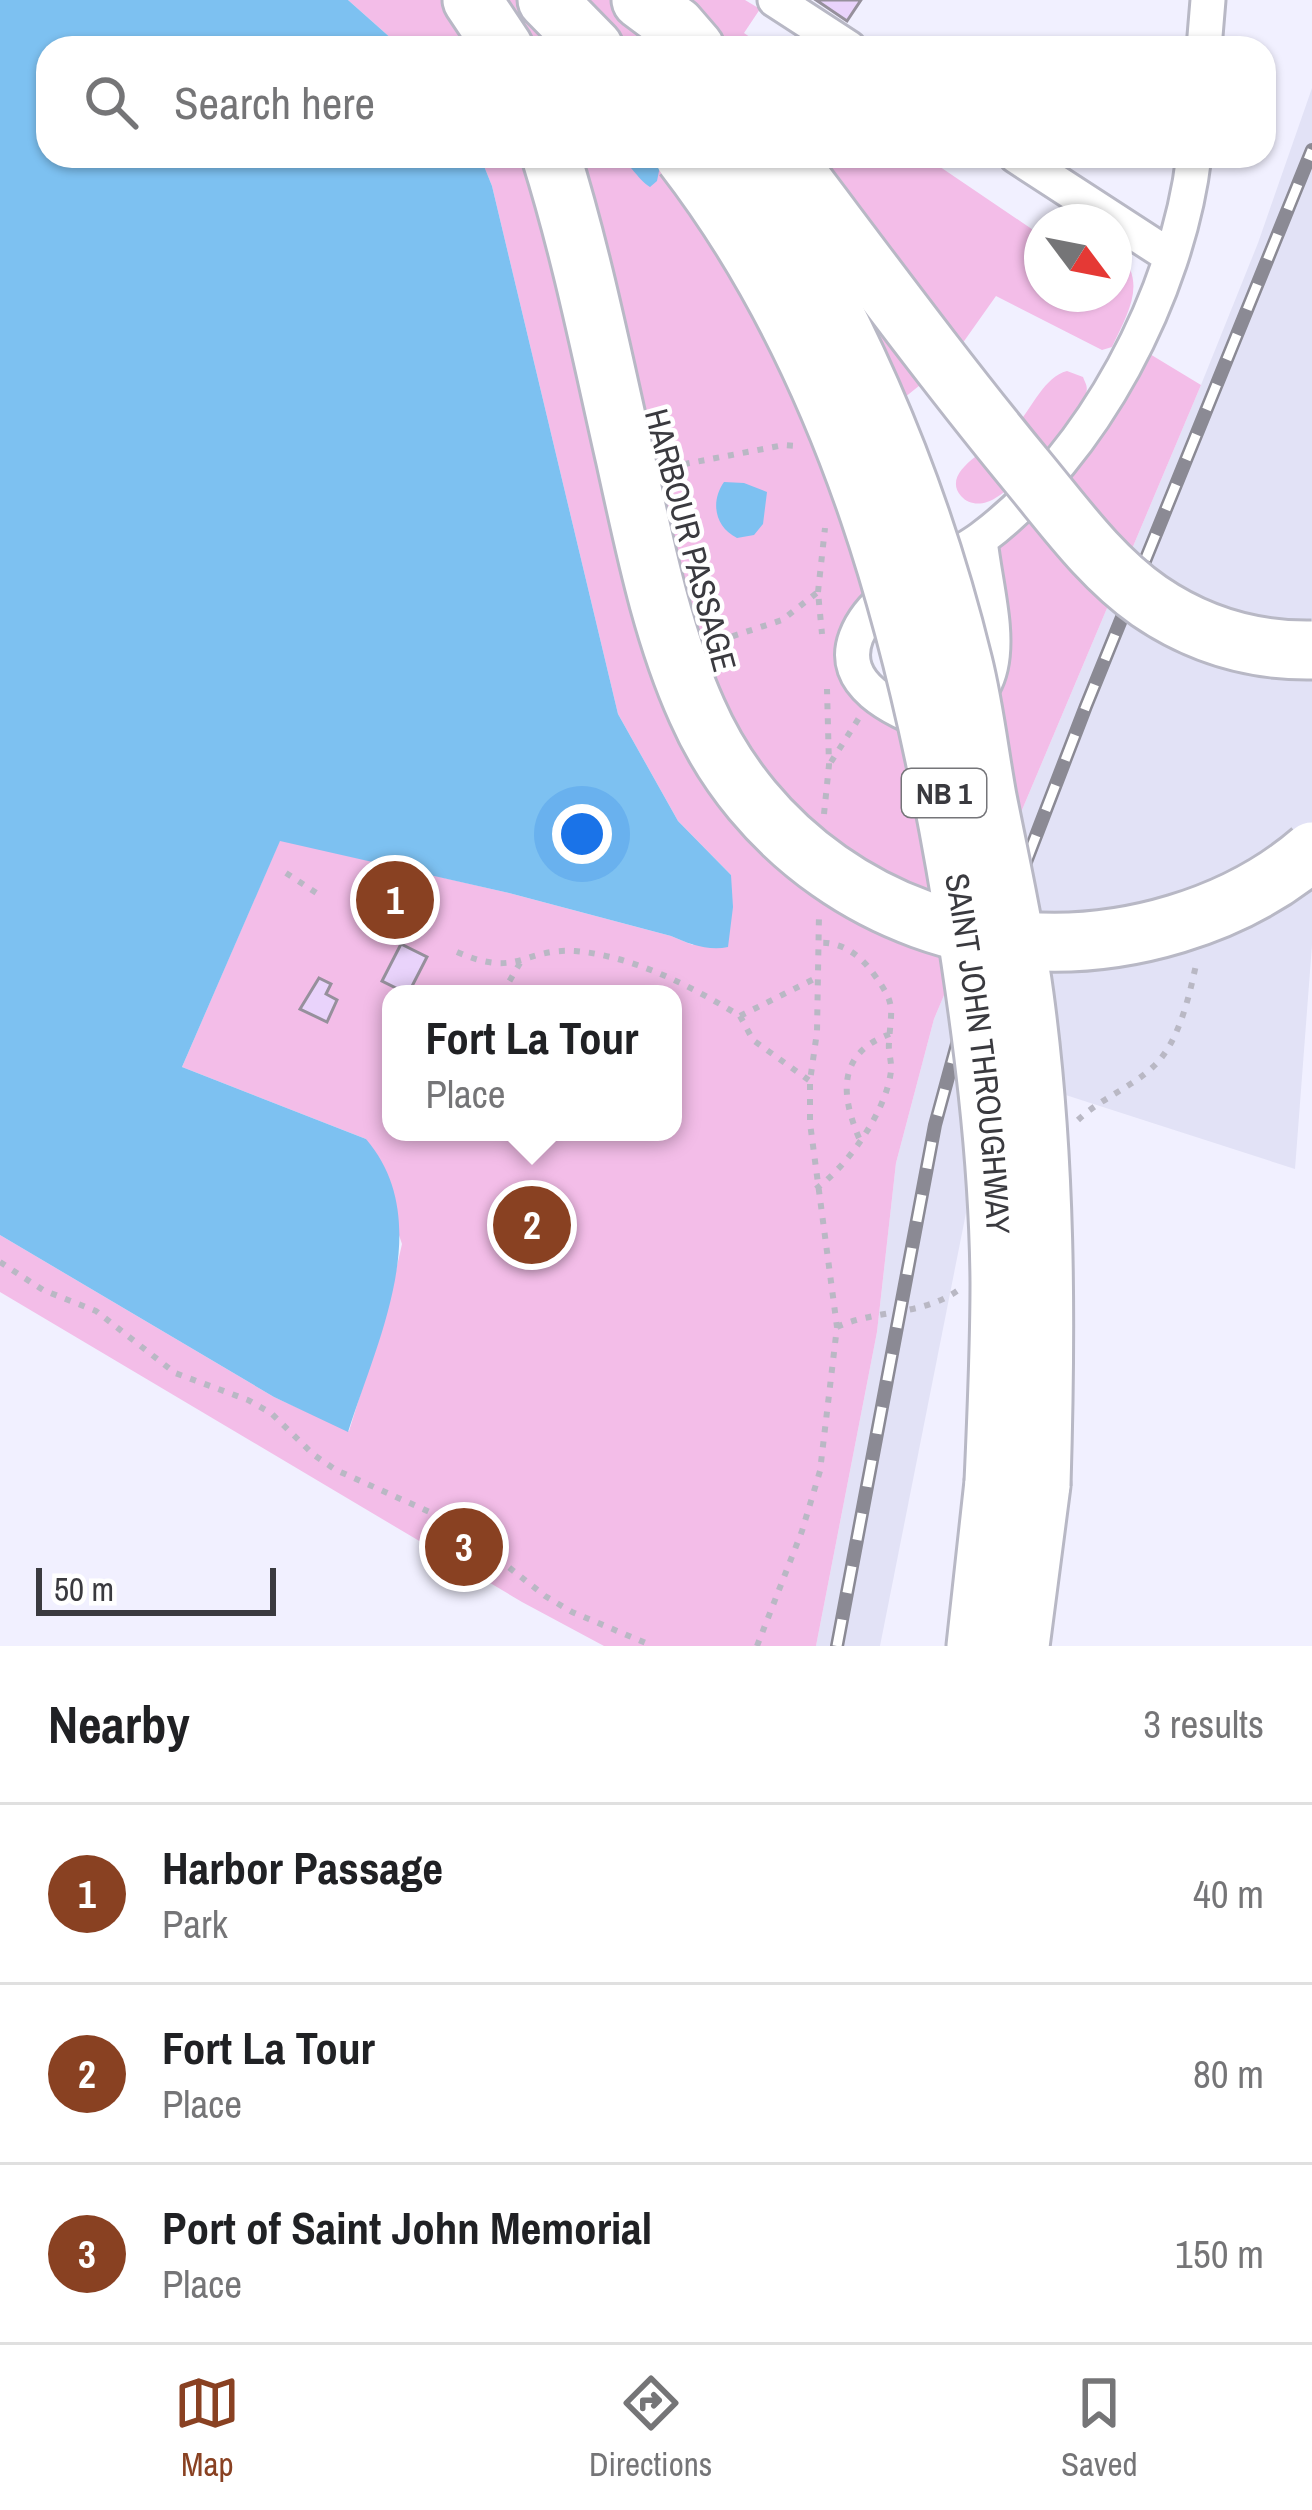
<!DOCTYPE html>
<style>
:root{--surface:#fff;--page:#f2f2f2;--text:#202124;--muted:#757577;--line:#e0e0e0;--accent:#894122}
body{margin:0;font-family:"Archivo Narrow",sans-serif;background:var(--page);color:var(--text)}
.compass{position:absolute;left:1024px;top:204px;width:108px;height:108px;border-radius:50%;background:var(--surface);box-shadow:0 3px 9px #0004;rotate:122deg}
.scale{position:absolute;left:36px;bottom:30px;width:240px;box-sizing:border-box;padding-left:12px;border:6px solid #3a3a3f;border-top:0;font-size:33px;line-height:42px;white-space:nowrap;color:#3a3a3f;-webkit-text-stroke:9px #fff;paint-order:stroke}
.you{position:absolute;left:582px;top:834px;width:42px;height:42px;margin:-30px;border:9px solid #fff;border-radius:50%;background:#1a73e8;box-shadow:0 0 0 18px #1a73e833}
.badge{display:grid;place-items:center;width:78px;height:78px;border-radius:50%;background:var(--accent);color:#fff;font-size:39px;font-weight:700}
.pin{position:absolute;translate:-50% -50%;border:6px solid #fff;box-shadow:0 3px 12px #0006}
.popup{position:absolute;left:382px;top:985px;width:300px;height:156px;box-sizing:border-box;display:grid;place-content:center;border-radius:24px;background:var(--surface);filter:drop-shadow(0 3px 9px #0005);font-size:39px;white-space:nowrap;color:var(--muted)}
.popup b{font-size:45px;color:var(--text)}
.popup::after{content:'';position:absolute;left:50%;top:100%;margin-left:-24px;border:24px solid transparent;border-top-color:var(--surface)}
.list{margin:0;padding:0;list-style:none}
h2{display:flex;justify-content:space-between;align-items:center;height:156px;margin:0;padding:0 48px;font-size:51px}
h2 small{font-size:39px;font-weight:400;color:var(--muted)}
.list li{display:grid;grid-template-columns:78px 1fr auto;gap:36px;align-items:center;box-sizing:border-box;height:180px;padding:0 48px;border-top:3px solid var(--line)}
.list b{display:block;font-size:45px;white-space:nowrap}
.list p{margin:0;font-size:39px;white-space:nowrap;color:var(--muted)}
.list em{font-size:39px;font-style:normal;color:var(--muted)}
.icon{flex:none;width:66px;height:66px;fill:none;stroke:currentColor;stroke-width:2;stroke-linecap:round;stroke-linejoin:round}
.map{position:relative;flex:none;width:1312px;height:1646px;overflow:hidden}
.search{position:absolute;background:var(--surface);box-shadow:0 3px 9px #0004;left:36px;right:36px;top:36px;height:132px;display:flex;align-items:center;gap:30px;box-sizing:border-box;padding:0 42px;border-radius:36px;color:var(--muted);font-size:45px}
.sheet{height:696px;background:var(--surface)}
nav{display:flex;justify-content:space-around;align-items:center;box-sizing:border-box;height:168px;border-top:3px solid var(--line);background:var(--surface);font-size:33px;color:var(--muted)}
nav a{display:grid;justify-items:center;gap:6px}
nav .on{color:var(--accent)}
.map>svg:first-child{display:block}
.built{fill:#e2e2f6}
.green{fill:#f3bde8;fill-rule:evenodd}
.water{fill:#7dc1f1}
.building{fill:#e9d3fb;stroke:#96909c;stroke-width:3}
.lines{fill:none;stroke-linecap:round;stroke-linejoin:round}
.street-casing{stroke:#b8b8c5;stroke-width:39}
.highway-casing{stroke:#b8b8c5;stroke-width:63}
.path{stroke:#b9b8c4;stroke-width:6;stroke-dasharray:6 9;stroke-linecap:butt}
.street{stroke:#fff;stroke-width:33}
.highway{stroke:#fff;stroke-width:57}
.rail-casing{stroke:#8b8a94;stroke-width:14}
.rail{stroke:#fff;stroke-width:9;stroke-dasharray:27;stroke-linecap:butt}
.highway-bridge-casing{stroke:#b8b8c5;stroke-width:63;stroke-linecap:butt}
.highway-bridge{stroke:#fff;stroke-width:57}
.labels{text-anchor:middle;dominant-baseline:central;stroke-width:9;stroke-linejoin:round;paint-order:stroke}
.shield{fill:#fff;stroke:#757579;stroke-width:3}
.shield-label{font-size:30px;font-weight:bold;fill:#3a3a3f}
.street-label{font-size:33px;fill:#3a3a3f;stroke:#fff}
</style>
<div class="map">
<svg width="1312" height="1646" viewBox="0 0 1312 1646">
<rect width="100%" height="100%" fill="#f1f0ff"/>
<!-- built -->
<path class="built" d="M1312,88V945L1295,1169L994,1072L880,1646H816L877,1332L896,1163L934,1019L1201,385L1258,243Z"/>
<!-- green -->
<path class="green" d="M348,0H745L760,9L744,33L766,48H402Z
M480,156H924L1042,236V294H1114V249C1150,279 1128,312 1112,347L1102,350L996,296L950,361L889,410L907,507L852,657L929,724L980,540L1135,345L1201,385L934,1019L896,1163L877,1332L816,1646H604L522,1602L0,1292V1235L274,1397L349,1431L388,1305L402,1244L366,1139L182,1067L280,840L509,893L671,936L693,945L731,875L678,821L618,714L492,186ZM391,994H673V1132H391Z
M1067,371L1083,377C1086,385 1088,386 1086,394C1082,420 1011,495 987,502C978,505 968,504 961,496C940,472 990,448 1005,437C1028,420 1040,378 1067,371Z"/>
<!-- water -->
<path class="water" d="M0,0H348L402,48H48V156H480L492,186L618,714L678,821L731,875L733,907L728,947C708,951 689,944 671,936L509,893L280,841L182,1067L366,1139C437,1222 377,1341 348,1432L274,1397L0,1235Z
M616,156H662L657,181L650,187C636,178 632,164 616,156Z
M724,482L744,483L767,492L763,524L754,535L737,538C715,527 710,502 724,482Z"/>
<!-- building -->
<path class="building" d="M816,0H861L847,21Z
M401,944L427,957L408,994L382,981Z
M319,978L331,984L326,994L337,1000L327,1022L300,1009Z"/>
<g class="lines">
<defs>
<path id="street" d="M775,0L849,48
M1204,48L1208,0
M1016,156L1170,256
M980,540C988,614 1023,698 929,724C894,709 838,685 856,637C875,586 942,568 982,538C1093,455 1178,293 1194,156"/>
<path id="highway" d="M472,0L504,48
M547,0L594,48
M641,0L676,26L695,48
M976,1646L994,1482
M1020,1646L1041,1485"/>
</defs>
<!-- street casing -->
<use href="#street" class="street-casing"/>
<!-- highway casing -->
<use href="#highway" class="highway-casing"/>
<!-- path -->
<path class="path" d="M669,467L784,445L797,446
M818,592L825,528
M718,641L782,620L818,592L822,634
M831,762L859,718
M824,814L829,765L827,689
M286,873L321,896
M457,952C519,979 522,948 575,951C633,956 691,986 740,1016L818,977
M502,994L520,963
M740,1016L753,1040L810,1081
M1078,1120C1101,1098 1133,1087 1155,1065C1180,1040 1190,993 1197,960
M859,1138C840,1093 838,1053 890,1034
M816,1189C848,1165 886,1112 891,1071C892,1062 888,1052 889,1043C891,1006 897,1006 873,973C860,955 841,941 818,943
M0,1262L43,1290L96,1311L175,1373L248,1400L271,1413L314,1455L336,1470L452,1522L545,1596L572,1612L653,1646
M837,1327C877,1309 921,1316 957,1291
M757,1646L802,1531L820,1471L837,1327L810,1123V1081L817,1032L819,914"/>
<!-- street -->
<use href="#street" class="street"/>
<!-- highway -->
<use href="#highway" class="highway"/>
<defs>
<path id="rail" d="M837,1646L935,1125L960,1033L1086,706L1312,150"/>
</defs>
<!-- rail casing -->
<use href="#rail" class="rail-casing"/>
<!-- rail -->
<use href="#rail" class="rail"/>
<defs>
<g id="highway-bridge">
<path d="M551,156C582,255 602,356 625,457C644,542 661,631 697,711C754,841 883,931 1023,941C1123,949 1236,917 1312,851"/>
<path id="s1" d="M684,156C849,370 919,642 962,904C982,1029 999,1157 1000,1283C1000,1349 997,1416 994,1482"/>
<path d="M743,156C845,311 919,483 963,663C974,707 979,753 987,797C1000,863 1015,928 1024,995C1046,1157 1046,1322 1041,1485"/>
<path d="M784,156C865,263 944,371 1030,475C1067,520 1101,567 1149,601C1197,634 1253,651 1312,650"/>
</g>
</defs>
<!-- highway-bridge casing -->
<use href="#highway-bridge" class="highway-bridge-casing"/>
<!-- highway-bridge -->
<use href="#highway-bridge" class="highway-bridge"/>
</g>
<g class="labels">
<!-- shield labels -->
<rect class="shield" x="902" y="769" width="84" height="48" rx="9"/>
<g class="shield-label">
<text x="944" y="793">NB 1</text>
</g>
<!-- street labels -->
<g class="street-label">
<text transform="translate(691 540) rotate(75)">HARBOUR PASSAGE</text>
<text stroke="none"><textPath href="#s1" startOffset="957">SAINT JOHN THROUGHWAY</textPath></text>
</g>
</g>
</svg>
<svg class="compass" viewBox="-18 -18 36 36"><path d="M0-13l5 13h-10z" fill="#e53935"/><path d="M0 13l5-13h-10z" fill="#757577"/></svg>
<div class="scale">50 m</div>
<div class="you"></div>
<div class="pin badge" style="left:395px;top:900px">1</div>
<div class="pin badge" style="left:532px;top:1225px">2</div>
<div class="popup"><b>Fort La Tour</b>Place</div>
<div class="pin badge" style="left:464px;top:1547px">3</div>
<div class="search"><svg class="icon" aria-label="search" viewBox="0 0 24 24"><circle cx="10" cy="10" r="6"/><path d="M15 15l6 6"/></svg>Search here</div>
</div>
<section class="sheet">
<h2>Nearby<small>3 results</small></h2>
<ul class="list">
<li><span class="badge">1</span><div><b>Harbor Passage</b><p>Park</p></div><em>40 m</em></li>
<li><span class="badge">2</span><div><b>Fort La Tour</b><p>Place</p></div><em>80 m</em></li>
<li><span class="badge">3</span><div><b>Port of Saint John Memorial</b><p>Place</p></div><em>150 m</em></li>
</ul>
</section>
<nav>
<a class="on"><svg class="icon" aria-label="map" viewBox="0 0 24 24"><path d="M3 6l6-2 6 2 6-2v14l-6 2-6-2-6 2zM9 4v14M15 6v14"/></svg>Map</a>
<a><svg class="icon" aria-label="directions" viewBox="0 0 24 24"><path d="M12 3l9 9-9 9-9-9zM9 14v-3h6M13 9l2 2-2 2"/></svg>Directions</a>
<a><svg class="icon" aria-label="saved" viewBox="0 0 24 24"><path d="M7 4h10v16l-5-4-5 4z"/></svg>Saved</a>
</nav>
